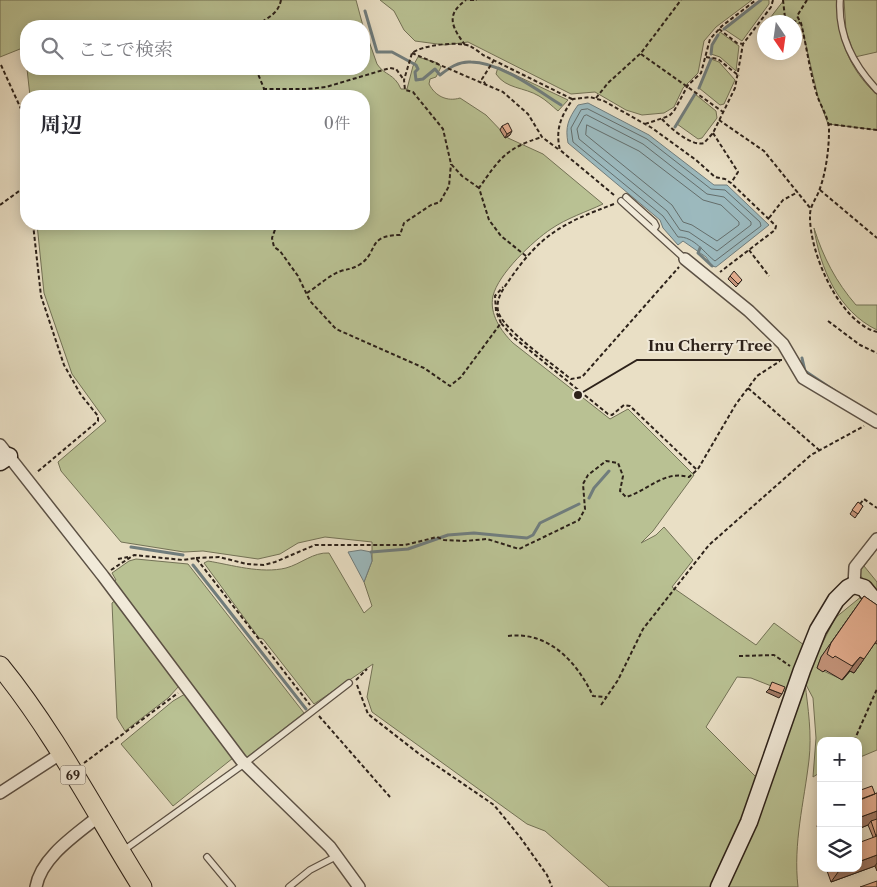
<!DOCTYPE html>
<html lang="ja">
<meta charset="utf-8">
<style>
:root{--surface:#fff;--page:#f7f7f7;--text:#2b2b33;--muted:#7c7c81;--line:#e1e1e2}
body{margin:0;font-family:"Libre Caslon Text","Noto Serif JP",serif;background:var(--page);color:var(--text)}
.controls{position:absolute;right:15px;bottom:15px;display:grid;overflow:hidden;border-radius:10px;box-shadow:0 2px 12px #0003}
.controls button{width:45px;height:45px;display:grid;place-items:center;padding:0;border:0;border-bottom:1px solid var(--line);background:var(--surface);color:var(--text);font:25px sans-serif}
.compass{position:absolute;left:757px;top:15px;width:45px;height:45px;border-radius:50%;background:var(--surface);box-shadow:0 2px 12px #0003;rotate:167deg}
.list{margin:0;padding:0;list-style:none}
h2{display:flex;justify-content:space-between;align-items:center;height:65px;margin:0;padding:0 20px;font-size:21px}
h2 small{font-size:16px;font-weight:400;color:var(--muted)}
.icon{flex:none;width:28px;height:28px;fill:none;stroke:currentColor;stroke-width:2;stroke-linecap:round;stroke-linejoin:round}
.map{position:relative;flex:none;width:877px;height:887px;overflow:hidden}
.search{position:absolute;background:var(--surface);box-shadow:0 2px 12px #0003;left:20px;top:20px;width:350px;height:55px;display:flex;align-items:center;gap:12px;box-sizing:border-box;padding:0 18px;border-radius:20px;color:var(--muted);font-size:19px}
.panel{position:absolute;background:var(--surface);box-shadow:0 2px 12px #0003;left:20px;top:90px;width:350px;height:140px;border-radius:20px}
.map>svg:first-child{display:block}
.green{fill:#b9c193;stroke:#737256}
.water{fill:#9cbabf;stroke:#707d7d}
.lines{fill:none;stroke-linecap:round;stroke-linejoin:round}
.shore{stroke:#646e6c;stroke-width:1}
.stream{stroke:#707d7d;stroke-width:3}
.lane-casing{stroke:#5c5145;stroke-width:8}
.street-casing{stroke:#5c5145;stroke-width:14}
.secondary-casing{stroke:#2d221a;stroke-width:19}
.primary-casing{stroke:#2d221a;stroke-width:21}
.path{stroke:#2d221a;stroke-width:2;stroke-dasharray:4 2.5;stroke-linecap:butt}
.lane{stroke:#f1ead9;stroke-width:5.5}
.street{stroke:#f1ead9;stroke-width:11}
.secondary{stroke:#f1ead9;stroke-width:16}
.primary{stroke:#e9dfc5;stroke-width:19}
.wall{fill:#c6967d;stroke:#2d221a}
.shaded-wall{fill:#a17a66;stroke:#2d221a}
.building{fill:#e6af91;stroke:#2d221a}
.labels{text-anchor:middle;dominant-baseline:central;stroke-width:4;stroke-linejoin:round;paint-order:stroke}
.shield{fill:#f1ead9;stroke:#685e53;stroke-width:1}
.shield-label{font-size:12px;font-weight:bold;fill:#2d221a}
.leader{fill:none;stroke:#2d221a;stroke-width:2}
.callout-dot{fill:#2d221a;stroke:#f1ead9;stroke-width:2}
.callout-label{font-size:15px;text-anchor:middle;font-weight:bold;fill:#2d221a;stroke:#f1ead9;stroke-width:4;stroke-linejoin:round;paint-order:stroke}
</style>
<div class="map">
<svg width="877" height="887" viewBox="0 0 877 887">
<rect width="100%" height="100%" fill="#e9dfc5"/>
<filter id="stains"><feTurbulence type="fractalNoise" baseFrequency=".004" numOctaves="4"/><feColorMatrix values="0 0 0 0 .2 0 0 0 0 .09 0 0 0 0 .02 0 0 0 .5 -.17"/></filter>
<radialGradient id="worn" r=".72"><stop offset=".6" stop-color="#630" stop-opacity="0"/><stop offset="1" stop-color="#630" stop-opacity=".3"/></radialGradient>
<!-- green -->
<path class="green" d="M0,0H356L363,26H26V66L24,52L20,49L0,57Z
M380,0H752L716,27L704,41L698,73L683,88L674,107L664,113L642,115L626,110L595,92L571,94L468,42L445,45L415,41L404,30L394,11Z
M761,0H769V4L742,41L724,29Z
M784,0H837C837,38 849,69 877,95V130L828,124L818,97L801,24L767,22Z
M844,0H877V52L855,57L846,31Z
M364,27L377,64C385,76 394,73 401,89H407L413,66L418,57L438,63L441,67L436,77L430,79L429,84C435,96 447,102 460,98L486,115L508,138L543,154L603,204C586,212 567,218 551,229C533,241 498,274 493,296C489,314 501,331 513,343L610,419L628,409L694,475L653,531L641,543L656,535L664,527L693,560L672,587L756,645L774,623L804,645L789,693L751,678L737,677L706,727L758,779L713,887H609L545,831L527,824L372,712L367,697L373,664L314,704L263,639L259,638L204,563L208,561C232,565 261,574 286,568C301,564 313,552 329,553L364,613L372,606L364,582L372,561V542L325,537L298,543L280,554L258,559L203,551L184,552L121,542L61,471L58,462L106,421L72,374L44,293L37,224H364V96H30L27,69H364Z
M720,32L739,46L736,71L720,57L711,54L712,45Z
M711,59L719,62L735,80L724,104L720,105L699,88Z
M498,67L568,100L558,111C552,106 546,100 539,96C524,87 506,89 496,74Z
M695,94L716,111L717,118L702,138L698,139L677,124Z
M814,228C823,257 836,282 856,305H877V330C838,311 820,268 814,228Z
M877,546V549L864,566L877,582V596L859,574V567Z
M136,559L188,564L304,713L247,757L243,756L112,583L116,580L112,573L129,561Z
M862,596L877,614V625L854,610L821,657L817,668L843,680L850,671L854,672L875,642L877,644V750L858,758V741H821V772L813,777L816,738L813,698L805,683C808,708 812,734 809,760C804,803 793,843 798,887H727L746,846L780,759L792,719L816,656L835,618Z
M117,599L179,686L168,698L125,731L117,718L112,603Z
M185,694L233,758L173,806L121,744L173,701Z"/>
<!-- water -->
<path class="water" d="M588,103L649,135L714,185H727L769,225L716,267L712,266L706,257L683,241L678,245L663,228L660,220L568,143C565,127 568,119 578,105Z
M361,550L371,552L372,561L364,582L348,552Z"/>
<g class="lines">
<!-- shore -->
<path class="shore" d="M588,109L647,139L711,189L725,190L760,222L761,226L715,261C705,254 694,236 678,237L663,216L573,142L571,128L581,110Z
M587,115L643,144L707,194L724,197L751,222V225L717,251L689,232L680,230L667,211L579,139L577,129L584,116Z
M587,125L639,151L703,200L721,205L739,222V225L717,241L692,225L683,222L672,205L586,135Z"/>
<!-- stream -->
<path class="stream" d="M365,11L377,52H392L416,65L418,69L415,72L416,80L423,79L435,69L440,75C449,68 459,61 471,62C500,62 537,90 561,105
M724,29L761,0
M711,54L712,45L718,35
M699,88L711,59
M675,127L695,94
M700,248L698,253L712,266
M802,358L805,371L835,391
M589,498L594,488L609,471
M131,547L183,555
M371,552L408,549L448,535L474,533L527,538L533,535L540,523L579,504
M193,565L306,709"/>
<defs>
<path id="lane" d="M840,0C838,36 853,64 877,90
M626,197L654,222L656,226L654,229
M621,201L685,259
M124,850L244,764L349,683
M207,857L232,887
M289,887L310,870L337,856"/>
<path id="street" d="M685,259L749,311L783,344L803,378L877,422
M0,445L103,576L241,760L330,847L359,887
M854,585L855,567L877,539
M0,793L60,754
M36,887C41,857 77,834 99,816"/>
<path id="secondary" d="M0,462L9,456
M719,887L749,822L802,670L818,630L836,600L848,588L854,585L864,588L877,604"/>
<path id="primary" d="M0,666C54,732 97,815 142,887"/>
</defs>
<!-- lane casing -->
<use href="#lane" class="lane-casing"/>
<!-- street casing -->
<use href="#street" class="street-casing"/>
<!-- secondary casing -->
<use href="#secondary" class="secondary-casing"/>
<!-- primary casing -->
<use href="#primary" class="primary-casing"/>
<!-- path -->
<path class="path" d="M470,0H477
M783,0L785,18L800,23
M807,0L797,16L801,23C807,48 810,74 818,98C822,108 829,119 829,130C829,149 826,173 819,191C816,199 810,206 810,215C809,252 839,322 877,332
M257,26C267,17 278,15 281,0
M719,29L737,43L743,44
M465,45C452,27 445,15 466,0
M412,53L503,92L528,114L542,137L558,149
M641,54L723,112
M706,57L718,59L739,76
M1,65L26,120
M256,69L267,96
M486,85L482,79L494,60
M263,89H307L326,87L390,68L396,69L404,80
M596,98L608,83L641,53L681,0
M662,119C670,128 692,147 704,143L713,133L735,88L743,44L771,7L773,0
M719,120L764,151L811,209
M645,124L669,116L674,111L688,85L701,73L710,39L722,26L756,0
M828,124L877,130
M713,133L738,172L731,183
M479,188L462,176L451,164L443,129L413,92L405,90L404,80L412,53C423,45 457,41 470,46C474,48 479,52 483,55L572,99
M820,190L877,238
M614,195L560,150C555,129 561,116 573,99L590,97L604,101L652,128L696,160L715,177L725,179L731,183L776,226L775,230L720,272
M614,204C563,223 541,234 510,279C503,289 494,301 499,314C507,332 550,362 567,376L571,379L582,377L679,267
M0,205L26,186
M769,218L783,200L798,192
M33,224L41,296L64,365L81,395L98,416V421L36,473
M749,250L769,276
M526,256L501,236L489,220L479,188C500,158 506,148 542,137
M307,293C317,287 329,275 341,271C348,269 352,269 359,265C379,253 366,235 400,235L404,223L431,205L440,202L449,186L451,164
M828,321L860,345L877,353
M501,323L496,311L495,296L503,287
M748,388L819,450
M698,469L736,404L757,376L780,361
M860,504L864,499L877,508
M196,558L219,557L247,564L264,565L275,562L315,545H405L437,537L444,540L465,541L487,539L519,549L579,520L585,509L583,484L588,475L606,461L618,463L623,476L620,491L626,497C649,490 664,470 689,477L697,470L630,406L624,405L612,415L608,414L512,336L501,323L461,377L450,386L424,368L336,329L310,301L298,276L280,251L274,247L272,238L277,224
M118,559L128,557
M111,570L134,555L183,560L196,558L310,705
M508,636C549,631 577,662 593,696L606,697
M739,656L774,655L790,666
M356,680L367,669
M357,685L368,714L418,753L494,805L520,837L547,875L552,887
M601,705L618,680L643,629L709,545L811,455L864,426
M319,716L390,797
M854,741L877,689
M84,763L178,693"/>
<!-- lane -->
<use href="#lane" class="lane"/>
<!-- street -->
<use href="#street" class="street"/>
<!-- secondary -->
<use href="#secondary" class="secondary"/>
<!-- primary -->
<use href="#primary" class="primary"/>
</g>
<!-- wall -->
<path class="wall" d="M502,126L510,135L505,138L500,130Z
M730,276L742,280L736,287L728,279Z
M858,502L863,506L855,518L850,514Z
M864,596L877,605V644L875,643L854,673L850,671L842,680L825,670L823,672L817,668L821,657Z
M858,791L875,794L877,793V871L875,866L831,882L826,868H858L873,837L868,825L858,829Z
M821,820V837L817,826Z"/>
<!-- shaded-wall -->
<path class="shaded-wall" d="M512,131L510,135L505,138L507,134Z
M860,657L864,659L854,673L850,671L842,680Z
M769,689L782,694L779,698L766,692Z
M877,811V821H871L868,825L858,829V818Z
M877,855V863L875,866L831,882L841,868H858V862Z"/>
<!-- building -->
<path class="building" d="M508,123L512,131L507,134L502,126Z
M734,271L742,280L738,284L730,276Z
M858,502L863,506L858,514L852,510Z
M864,596L877,605V640L864,659L860,657L852,666L835,656L833,658L827,654L831,643Z
M772,682L785,687L782,694L769,689Z
M872,786L875,794L860,800L858,795V791Z
M877,793V811L858,818V800Z
M877,819V834L876,836L871,821Z
M877,836V855L858,862V843Z
M877,881V887H860Z"/>
<g class="labels">
<!-- shield labels -->
<rect class="shield" x="60.5" y="765.5" width="25" height="19" rx="4"/>
<g class="shield-label">
<text x="73" y="775">69</text>
</g>
</g>
<!-- callouts -->
<path class="leader" d="M578 395L637 360H782"/>
<circle class="callout-dot" cx="578" cy="395" r="5"/>
<g class="callout-label">
<text x="710" y="351">Inu Cherry Tree</text>
</g>
<rect width="100%" height="100%" filter="url(#stains)"/>
<rect width="100%" height="100%" fill="url(#worn)"/>
</svg>
<div class="controls">
<button>+</button>
<button>−</button>
<button><svg class="icon" aria-label="layers" viewBox="0 0 24 24"><path d="M12 4l9 5-9 5-9-5zM3 14l9 5 9-5"/></svg></button>
</div>
<svg class="compass" viewBox="-18 -18 36 36"><path d="M0-13l5 13h-10z" fill="#e53935"/><path d="M0 13l5-13h-10z" fill="#7c7c81"/></svg>
<div class="search"><svg class="icon" aria-label="search" viewBox="0 0 24 24"><circle cx="10" cy="10" r="6"/><path d="M15 15l6 6"/></svg>ここで検索</div>
<section class="panel">
<h2>周辺<small>0件</small></h2>
<ul class="list">
</ul>
</section>
</div>
